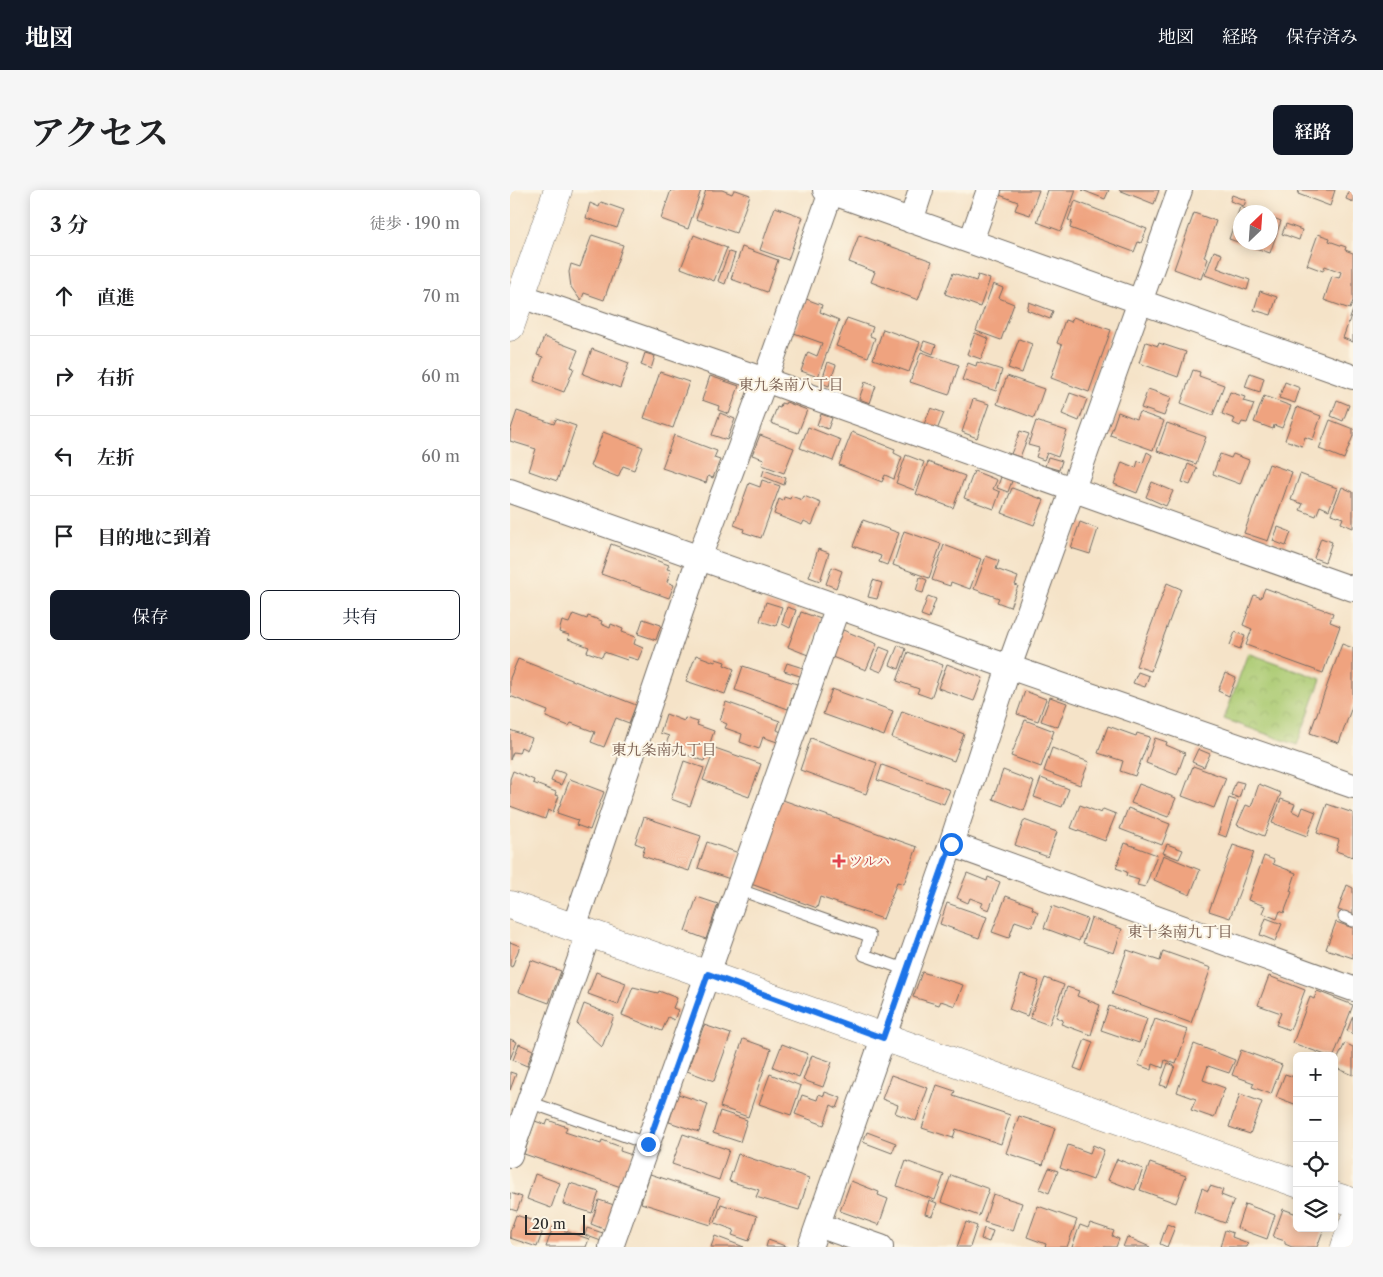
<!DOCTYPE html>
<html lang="ja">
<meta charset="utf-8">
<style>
:root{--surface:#fff;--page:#f6f6f6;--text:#202124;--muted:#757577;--line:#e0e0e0;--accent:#111827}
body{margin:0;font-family:"Libre Caslon Text","Noto Serif JP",serif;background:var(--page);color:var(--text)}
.controls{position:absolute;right:15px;bottom:15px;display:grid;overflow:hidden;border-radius:8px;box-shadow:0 2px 12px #0003}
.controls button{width:45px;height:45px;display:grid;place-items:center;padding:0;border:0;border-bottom:1px solid var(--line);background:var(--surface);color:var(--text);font:25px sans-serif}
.compass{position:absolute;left:723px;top:15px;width:45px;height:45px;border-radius:50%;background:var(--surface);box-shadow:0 2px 12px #0003;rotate:25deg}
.scale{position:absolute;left:15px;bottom:12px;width:60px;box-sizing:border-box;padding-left:5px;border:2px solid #2b2b2b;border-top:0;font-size:14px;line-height:18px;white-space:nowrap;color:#2b2b2b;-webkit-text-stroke:4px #fcf5e5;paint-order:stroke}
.stop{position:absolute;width:15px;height:15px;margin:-11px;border:4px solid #1a73e8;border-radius:50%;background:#fff}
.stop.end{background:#1a73e8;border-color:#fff;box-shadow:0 1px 5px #0008}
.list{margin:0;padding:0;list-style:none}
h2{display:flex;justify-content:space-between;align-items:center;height:65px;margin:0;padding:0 20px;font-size:21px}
h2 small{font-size:16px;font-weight:400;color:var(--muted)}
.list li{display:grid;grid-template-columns:32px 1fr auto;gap:15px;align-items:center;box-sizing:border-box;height:80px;padding:0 20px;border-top:1px solid var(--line)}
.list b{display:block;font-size:19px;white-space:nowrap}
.list em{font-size:16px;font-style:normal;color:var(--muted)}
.actions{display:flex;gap:10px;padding:15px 20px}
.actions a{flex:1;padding:11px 0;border:1px solid var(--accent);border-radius:8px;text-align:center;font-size:18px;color:var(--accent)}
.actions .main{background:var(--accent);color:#fff}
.icon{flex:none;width:28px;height:28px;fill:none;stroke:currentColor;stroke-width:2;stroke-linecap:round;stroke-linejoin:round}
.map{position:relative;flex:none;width:843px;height:1057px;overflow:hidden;border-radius:8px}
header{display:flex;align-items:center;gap:30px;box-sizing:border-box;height:70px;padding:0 25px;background:var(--accent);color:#fff}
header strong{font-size:24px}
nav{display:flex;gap:28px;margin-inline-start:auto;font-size:18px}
.intro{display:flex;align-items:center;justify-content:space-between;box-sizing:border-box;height:120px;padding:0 30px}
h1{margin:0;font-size:35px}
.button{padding:12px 22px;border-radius:8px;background:var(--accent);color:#fff;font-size:18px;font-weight:700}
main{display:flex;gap:30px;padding:0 30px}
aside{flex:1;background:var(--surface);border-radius:8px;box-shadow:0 2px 12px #0003}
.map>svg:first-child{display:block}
.park{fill:url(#park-crowns);stroke:#6c7b4f}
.building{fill:#efa37f}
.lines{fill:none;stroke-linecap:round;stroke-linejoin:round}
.service-casing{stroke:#726b62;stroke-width:13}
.minor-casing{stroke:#726b62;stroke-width:26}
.tertiary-casing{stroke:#726b62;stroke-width:29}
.service{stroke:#fff;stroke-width:11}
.minor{stroke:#fff;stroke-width:24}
.tertiary{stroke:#fff;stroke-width:28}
.route{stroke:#1a73e8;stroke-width:6}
.health-dot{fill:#e0444e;stroke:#fcf5e5;stroke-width:2}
.labels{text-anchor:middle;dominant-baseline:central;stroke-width:4;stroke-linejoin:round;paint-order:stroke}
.health-label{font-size:14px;fill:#be3a42;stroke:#fcf5e5;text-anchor:start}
.neighbourhood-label{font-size:15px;fill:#705548;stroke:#fcf5e5}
</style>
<header>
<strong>地図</strong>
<nav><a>地図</a><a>経路</a><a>保存済み</a></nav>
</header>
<div class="intro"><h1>アクセス</h1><a class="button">経路</a></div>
<main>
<aside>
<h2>3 分<small>徒歩 · 190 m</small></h2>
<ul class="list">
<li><svg class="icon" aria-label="ahead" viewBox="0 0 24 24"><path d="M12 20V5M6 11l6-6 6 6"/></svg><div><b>直進</b></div><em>70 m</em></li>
<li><svg class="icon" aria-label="right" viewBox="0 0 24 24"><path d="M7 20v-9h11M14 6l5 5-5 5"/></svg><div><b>右折</b></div><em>60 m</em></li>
<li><svg class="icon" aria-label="left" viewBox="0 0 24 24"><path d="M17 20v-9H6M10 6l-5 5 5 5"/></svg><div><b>左折</b></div><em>60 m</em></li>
<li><svg class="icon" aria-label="arrive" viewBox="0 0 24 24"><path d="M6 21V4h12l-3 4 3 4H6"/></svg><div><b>目的地に到着</b></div></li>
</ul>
<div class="actions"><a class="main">保存</a><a>共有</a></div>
</aside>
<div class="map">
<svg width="843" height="1057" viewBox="0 0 843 1057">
<defs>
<pattern id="park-crowns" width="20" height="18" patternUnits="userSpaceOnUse" patternTransform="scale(1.25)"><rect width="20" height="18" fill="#accb73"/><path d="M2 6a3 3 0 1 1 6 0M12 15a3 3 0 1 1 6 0" fill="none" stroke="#94ae64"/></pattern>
</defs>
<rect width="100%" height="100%" fill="#fcf5e5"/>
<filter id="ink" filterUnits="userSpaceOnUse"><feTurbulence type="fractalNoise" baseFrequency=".02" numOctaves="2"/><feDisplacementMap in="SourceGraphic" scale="10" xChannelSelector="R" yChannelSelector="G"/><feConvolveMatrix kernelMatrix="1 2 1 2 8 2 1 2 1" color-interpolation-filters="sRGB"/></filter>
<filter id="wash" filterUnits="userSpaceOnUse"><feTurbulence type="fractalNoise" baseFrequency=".0096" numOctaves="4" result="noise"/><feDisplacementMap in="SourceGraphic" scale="20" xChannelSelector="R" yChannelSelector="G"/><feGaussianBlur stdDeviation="1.12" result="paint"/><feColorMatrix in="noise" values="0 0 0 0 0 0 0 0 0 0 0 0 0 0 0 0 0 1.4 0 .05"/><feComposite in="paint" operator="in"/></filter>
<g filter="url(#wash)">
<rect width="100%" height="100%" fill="#f5e3c8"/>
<!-- park -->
<path class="park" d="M738,463L811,489L787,555L714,529Z"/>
<g id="blocks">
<!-- building -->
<path class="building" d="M161,0H191L178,39L151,29Z
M196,0H212L222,4L224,0H226L240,5L226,43L186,29Z
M488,0H529L520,25L505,20L508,12L487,4Z
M538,0H566L551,41L527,32Z
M572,0H599L595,9Z
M609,0H649L644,14Z
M789,0H825L820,16L788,4Z
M839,0H843V12L836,9Z
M722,5L736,10L734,16L720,11Z
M565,11L637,39L631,53L628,52L624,62L560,38L562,31L558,30Z
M91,12L114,20L107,38L76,28L80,13L89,17Z
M265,17L293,27L278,70L250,60Z
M730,17L745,22H731V52H761V27L771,31L760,63L719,49Z
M684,23L706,31L694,67L698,69L691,89L664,79Z
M776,34L792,40L789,50L772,44Z
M808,44L820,48L819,51L836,57L835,60L843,63V111L840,119L814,110L822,86L829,88L831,82L815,76L813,81L797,75Z
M82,45L113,55L94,110L74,103L71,111L61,97L59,82L61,74L70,77Z
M184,45L217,58L204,91L171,78Z
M349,45L422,71L408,110L361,92L365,82L339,72Z
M232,57L268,70L257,102L221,89Z
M704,61L712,64L707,78L740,90L737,100L695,85Z
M219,62L225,64L215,94L208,91Z
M443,83L466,91L468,85L480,89L470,117L435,104Z
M483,94L493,98L489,108L504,114L491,150L466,141Z
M750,101L767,107L761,125L744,120Z
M296,109L312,115L310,122L329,130L308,187L291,181L298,162L307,166L312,153L284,143Z
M519,112L543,121L540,129L517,120Z
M843,120V152L833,148Z
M563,127L601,140L579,202L541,188L552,155L547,153L555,130L561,132Z
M337,128L363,137L360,146L365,148L358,167L326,156Z
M373,139L410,152L399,182L363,169Z
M465,143L479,149L471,169L457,164Z
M34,147L68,160L61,177L64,178L54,202L24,191L33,167L27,165Z
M509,149L522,154L512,183L498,178Z
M414,151L426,155L423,164L411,159Z
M636,152L648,156L649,153L676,162L668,187L629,173Z
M82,159L119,173L110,198L73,184Z
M411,162L449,175L439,205L400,192Z
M135,163L145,166L141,179L131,175Z
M318,172L326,175L319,196L311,193Z
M467,172L492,180L486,201L452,190L458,173L466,176Z
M683,180L690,182L689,186L714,195L703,225L671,213Z
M150,182L179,192L163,238L134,228Z
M740,183L754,188L750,202L735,197Z
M200,186L229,196L219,224L208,220L209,216L192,210Z
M497,186L534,199L524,228L487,214Z
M355,192L366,196L360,213L349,209Z
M775,192L790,198L785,213L769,208Z
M638,199L661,207L654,226L631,218Z
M720,202L735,207L733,211L744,214L737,233L732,232L730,236L723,233L725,229L712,224Z
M560,203L577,209L569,231L552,224Z
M754,206L781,216L772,238L764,235L763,239L744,232Z
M463,209L479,214L467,248L452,242Z
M827,210L839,215L833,231L821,226Z
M276,212L297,220L288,243L261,233L267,217L270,218L271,213L275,214Z
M787,217L811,226L803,250L795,247L792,256L775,250Z
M421,218L434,223L427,240L414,234Z
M7,221L44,234L46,229L66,236L47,291L19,281L26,259L0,251V242Z
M608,222L626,229L629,222L654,231L643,260L600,245Z
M210,223L225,229L217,250L202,245Z
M311,224L322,228L318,239L307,235Z
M820,230L843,239V246L834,269L809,259Z
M526,231L557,241L548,267L537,263L534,270L526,267L529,258L518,255Z
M657,233L696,247L686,274L647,261Z
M298,237L331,250L323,271L290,258Z
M510,241L519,244L510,267L501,264Z
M93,242L133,257L124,280L113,276L108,287L80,276Z
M342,242L385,259L384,263L392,267L384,289L375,285L372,292L329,275Z
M164,245L207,261L204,268L210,270L203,288L198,286L196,293L152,278Z
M250,245L284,258L274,283L252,275L254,269L242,265Z
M637,262L642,265L627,303L604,294L612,272L626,278L628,271L633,273Z
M710,264L721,268L723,264L739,270L730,294L703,284Z
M396,265L414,272L404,300L386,293Z
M538,267L552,271L549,280L535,276Z
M418,272L455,286L443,318L406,304Z
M678,274L687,278L680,295L672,292Z
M759,274L782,282L758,351L734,343Z
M254,280L276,288L274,295L252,286Z
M464,281L487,290L483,299L490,302L484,319L454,308Z
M790,284L827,298L819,320L810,316L806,326L790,320L793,314L781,310Z
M491,287L502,291L498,302L487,298Z
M252,290L270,296L251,348L233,342L234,339L224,335L239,293L250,297Z
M642,292L663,301L656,316L636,307Z
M832,297L843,302V338L831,333L833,328L821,324Z
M502,298L534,310L524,335L492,323Z
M281,306L292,310L294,306L311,313L302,335L294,331L292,335L264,324L269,309L273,311L274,307L280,309Z
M353,330L389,343L377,375L369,372L371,366L343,356Z
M570,332L588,339L580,364L561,358Z
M768,337L781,342L776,356L763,351Z
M394,341L431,354L419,388L383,375Z
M811,348L822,352L815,372L804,368Z
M101,354L159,375L157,379L161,380L157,392L164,395L159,408L91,384Z
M434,355L471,369L460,399L441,392L440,396L422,390Z
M308,359L319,363L310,391L299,387Z
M476,366L489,371L486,379L508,387L505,395L508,396L500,417L487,412L489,408L464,399Z
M322,377L332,381L326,398L316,394Z
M410,387L417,390L413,403L406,401Z
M363,390L372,393L367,409L358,407Z
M657,393L671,399L641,481L626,476Z
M755,398L823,423L820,432L830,436L813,483L736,455L742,439L733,435L744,405L751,408Z
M418,406L426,409L419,428L411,425Z
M256,412L272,417L266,436L250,431Z
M277,417L286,420L280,438L272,434Z
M291,422L311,429L298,465L278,457Z
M63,424L77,429L78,426L92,431L91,434L100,438L101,434L113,439L112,442L126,447L124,454L133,458L128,470L118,467L117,470L94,462L92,467L77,462L79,457L58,449L59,445L49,442L52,431L59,433Z
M133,429L151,435L146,450L128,444Z
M333,440L367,454L356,480L322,467Z
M725,442L735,446L730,459L720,455Z
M832,454L843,458V514L829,553L800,543Z
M388,455L396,459L389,479L380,475Z
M370,457L380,461L371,482L361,478Z
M398,462L433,475L421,508L407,503L409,499L387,491Z
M186,465L205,472L206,469L215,472L214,475L224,479L215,504L176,491Z
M8,469L126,515L119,533L106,528L94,557L81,552L85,542L61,533L59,536L36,527L38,521L0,506V488Z
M277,473L296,479L293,487L274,481Z
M437,474L473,488L464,511L428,498Z
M233,476L287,494L278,519L225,500Z
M628,482L639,486L635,497L623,493Z
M715,483L726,488L719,506L708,501Z
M322,499L383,521L374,546L313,524Z
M515,501L536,509L528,531L507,524Z
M540,507L557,513L548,537L531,531Z
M216,512L270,531L267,540L271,542L267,552L253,547L249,559L230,552L232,544L215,538L217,534L210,531Z
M392,521L454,544L444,571L382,548Z
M156,524L174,531L175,528L188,532L187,535L204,541L194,571L155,557L159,546L150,543Z
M515,530L544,541L531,577L501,566Z
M598,536L626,546L627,543L640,547L625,586L610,581L613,571L588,563Z
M0,540L22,548L17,560L11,557L9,563L3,562L0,570Z
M301,548L367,573L356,604L290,580Z
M645,548L657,552L656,555L675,563L667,585L636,573Z
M205,558L251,574L239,607L193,590Z
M542,558L579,572L570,595L534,581Z
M688,559L700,564L694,577L682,572Z
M174,571L194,578L180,616L161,609Z
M372,575L440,600L434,614L367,590Z
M683,576L716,588L704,618L672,606Z
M45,580L56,584L51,595L41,591Z
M493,580L524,592L514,621L483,609Z
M3,581L24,590L23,593L46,602L45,605L49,606L43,622L38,620L35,629L0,616V589Z
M531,588L559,599L552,617L524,607Z
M60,589L94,602L80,640L66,635L68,630L47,623Z
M726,591L734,593L729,608L721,605Z
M629,594L666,608L658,627L621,613Z
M749,594L771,603L754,646L727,635L736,615L741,617Z
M719,608L728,611L716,647L708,644Z
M270,609L407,657L394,694L387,692L373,729L310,707L307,718L241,694Z
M771,609L785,614L782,621L790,625L793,617L806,622L797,646L762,633Z
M817,614L843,623V667L826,661L829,650L807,643Z
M570,615L591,623L593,619L606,624L595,651L561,638Z
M618,618L660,634L652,655L610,639Z
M134,627L191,646L179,681L132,666L135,657L125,653Z
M514,630L547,642L538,667L505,655Z
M197,652L229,663L220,689L188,678Z
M615,653L647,665L635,697L627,695L629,690L616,686L617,682L606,678Z
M657,654L673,660L669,669L653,663Z
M723,655L744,662L720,728L699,721Z
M653,665L690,680L680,705L644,690Z
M754,666L764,670L763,674L786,683L780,701L782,702L774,723L770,721L767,729L752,723L755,716L738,710Z
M457,683L477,691L478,687L490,692L479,720L471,717L473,713L460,708L458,713L447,708Z
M837,695L843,698V725L828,720Z
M496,706L523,716L522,719L528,722L522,737L505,731L499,748L482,742Z
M187,707L208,714L196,749L175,741Z
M437,713L477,727L469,748L430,734Z
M542,716L577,729L569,751L534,738Z
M581,728L612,739L604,763L573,753Z
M756,728L772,734L765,751L750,745Z
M826,732L843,738V768L816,759Z
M0,752L10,756L2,777L0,776Z
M617,760L650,771L653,761L701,778L681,833L602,804Z
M21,770L51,781L39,813L9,802Z
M86,782L116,793L108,815L78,804Z
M412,782L453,795L445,816L431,811L429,815L403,807Z
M511,785L529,791L517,826L499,819Z
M759,786L795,800L780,840L766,835L771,823L748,815Z
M535,788L554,795L539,835L520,828Z
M123,797L148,803L149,801L167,808L163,818L168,820L164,830L158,827L152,841L112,825Z
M557,797L569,801L567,806L590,815L581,845L551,834L553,830L546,827Z
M807,801L843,815L824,866H818L783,853L800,807L804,809Z
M74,814L104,826L92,857L67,834Z
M599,816L637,829L629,853L591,840Z
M843,826V844L837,841Z
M645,829L678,840L666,874L655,870L653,878L643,874L642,880L628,875Z
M194,835L221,844L204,891L177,881Z
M0,849L7,852L0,869Z
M233,849L261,859L238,927L210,917Z
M575,849L583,852L572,881L564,878Z
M835,853L843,857V885L824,877Z
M9,854L23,860L17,876L3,870Z
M272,854L298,864L289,887L263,877Z
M684,854L725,870L719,883L698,876L693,890L715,898L704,928L681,920L686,909L667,902Z
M731,860L772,875L761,904L742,897L744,893L722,885Z
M302,865L322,872L313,897L293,890Z
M658,873L665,876L657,897L650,895Z
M0,882L6,884L0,900Z
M260,884L291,896L281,925L249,914Z
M775,884L787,888V915L766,907Z
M381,885L418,898L406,931L385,923L388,915L372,909Z
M427,895L445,901L443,906L500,925L491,954L446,939L443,948L412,938Z
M315,902L331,908L327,918L321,915L314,935L285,924L292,905L307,910L309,904L314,906Z
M168,904L198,914L189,942L159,932Z
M730,904L752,912L740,944L719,937Z
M210,921L237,930L230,952L203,943Z
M509,926L545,938L533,975L496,963Z
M38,930L57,937L55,942L91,954L92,950L111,957L110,961L122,965L111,997L14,964L25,931L36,935Z
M357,942L386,953L382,963L353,952Z
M173,944L219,960L209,990L162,974Z
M558,955L580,963L583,955L594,960L583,990L550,978Z
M228,964L299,988L289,1020L246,1007L249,1000L219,991Z
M607,969L633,979L625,1000L598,990Z
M396,971L434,985L425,1010L387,996Z
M640,973L676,986L666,1013L630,1000Z
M539,978L548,981L539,1003L530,999Z
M25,984L50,993L41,1018L17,1009Z
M140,984L210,1007L201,1035L131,1013Z
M441,985L479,999L469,1026L431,1012Z
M341,991L369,1002L368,1005L378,1009L369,1035L330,1021Z
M60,993L89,1002L82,1023L53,1014Z
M700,996L713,1000L711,1005L724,1010L715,1033L684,1022L692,998L698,1001Z
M0,1003L12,1007L7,1021L0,1019Z
M483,1004L512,1013L503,1041L474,1032Z
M89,1010L104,1015L96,1040L81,1034Z
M419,1010L427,1013L422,1026L415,1024Z
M211,1014L247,1026L239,1051L222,1045L224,1040L205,1033Z
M735,1014L765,1025L757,1049L727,1038Z
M528,1016L567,1030L557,1057H535L536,1054L517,1047Z
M773,1019L787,1024V1038H811L813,1041L807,1057H782L775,1054V1051L763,1047Z
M6,1025L35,1035L27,1057L0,1048V1042Z
M456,1032L467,1036L460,1057H447Z
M580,1033L604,1041L602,1046L609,1049L606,1057H562L570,1035L578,1038Z
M657,1034L665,1037L657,1057L650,1054Z
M43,1037L79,1049L76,1057H36Z
M77,1038L93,1043L91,1051L75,1045Z
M474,1038L483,1041L479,1052L471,1049Z
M715,1040L723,1043L722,1047L738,1053L737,1057H710Z
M205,1046L234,1057H201Z
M617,1047L640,1057H613Z
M258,1050L278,1057H256Z"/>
</g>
</g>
<g filter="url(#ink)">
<use href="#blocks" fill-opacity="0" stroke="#726b62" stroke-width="1"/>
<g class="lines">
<defs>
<path id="service" d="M227,699L360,746L354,765L397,780
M834,727L843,731
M19,912L138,954"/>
<path id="minor" d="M315,0L843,187
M401,31L411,0
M461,51L479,0
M11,106L255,190L843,399
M0,301L499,477L843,596
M441,654L843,799
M64,737L189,368L255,190L321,2
M0,965L79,743
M308,1035L371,1057
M101,1057L328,416
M300,1057L441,654L499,477L670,0"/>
<path id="tertiary" d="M0,137L48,0
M0,715L787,993
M824,1006L843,1012
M835,1057L843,1034"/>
</defs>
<!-- service casing -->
<use href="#service" class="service-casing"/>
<!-- minor casing -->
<use href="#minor" class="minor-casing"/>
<!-- tertiary casing -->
<use href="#tertiary" class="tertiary-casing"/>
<!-- service -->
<use href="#service" class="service"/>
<!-- minor -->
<use href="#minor" class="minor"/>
<!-- tertiary -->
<use href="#tertiary" class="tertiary"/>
</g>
</g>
<g class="lines" filter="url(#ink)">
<!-- route -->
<path class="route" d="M138,954L198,784L373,848L441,654"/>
</g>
<!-- markers -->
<path class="health-dot" d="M326.5 663.5h5v5h5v5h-5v5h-5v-5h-5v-5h5z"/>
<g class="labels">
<!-- health labels -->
<g class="health-label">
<text x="339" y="671">ツルハ</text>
</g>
<!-- neighbourhood labels -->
<g class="neighbourhood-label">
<text x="281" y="194">東九条南八丁目</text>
<text x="154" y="559">東九条南九丁目</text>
<text x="670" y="741">東十条南九丁目</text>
</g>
</g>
</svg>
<div class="controls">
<button>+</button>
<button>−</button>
<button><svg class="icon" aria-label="locate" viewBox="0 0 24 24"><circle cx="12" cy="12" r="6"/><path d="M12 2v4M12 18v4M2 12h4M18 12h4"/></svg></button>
<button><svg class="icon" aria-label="layers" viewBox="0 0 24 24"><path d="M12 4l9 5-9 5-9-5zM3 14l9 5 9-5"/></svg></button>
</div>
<svg class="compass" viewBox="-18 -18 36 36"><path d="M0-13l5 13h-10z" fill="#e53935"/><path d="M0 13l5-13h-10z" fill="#757577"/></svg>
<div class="scale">20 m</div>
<div class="stop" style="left:441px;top:654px"></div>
<div class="stop end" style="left:138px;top:954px"></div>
</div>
</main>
